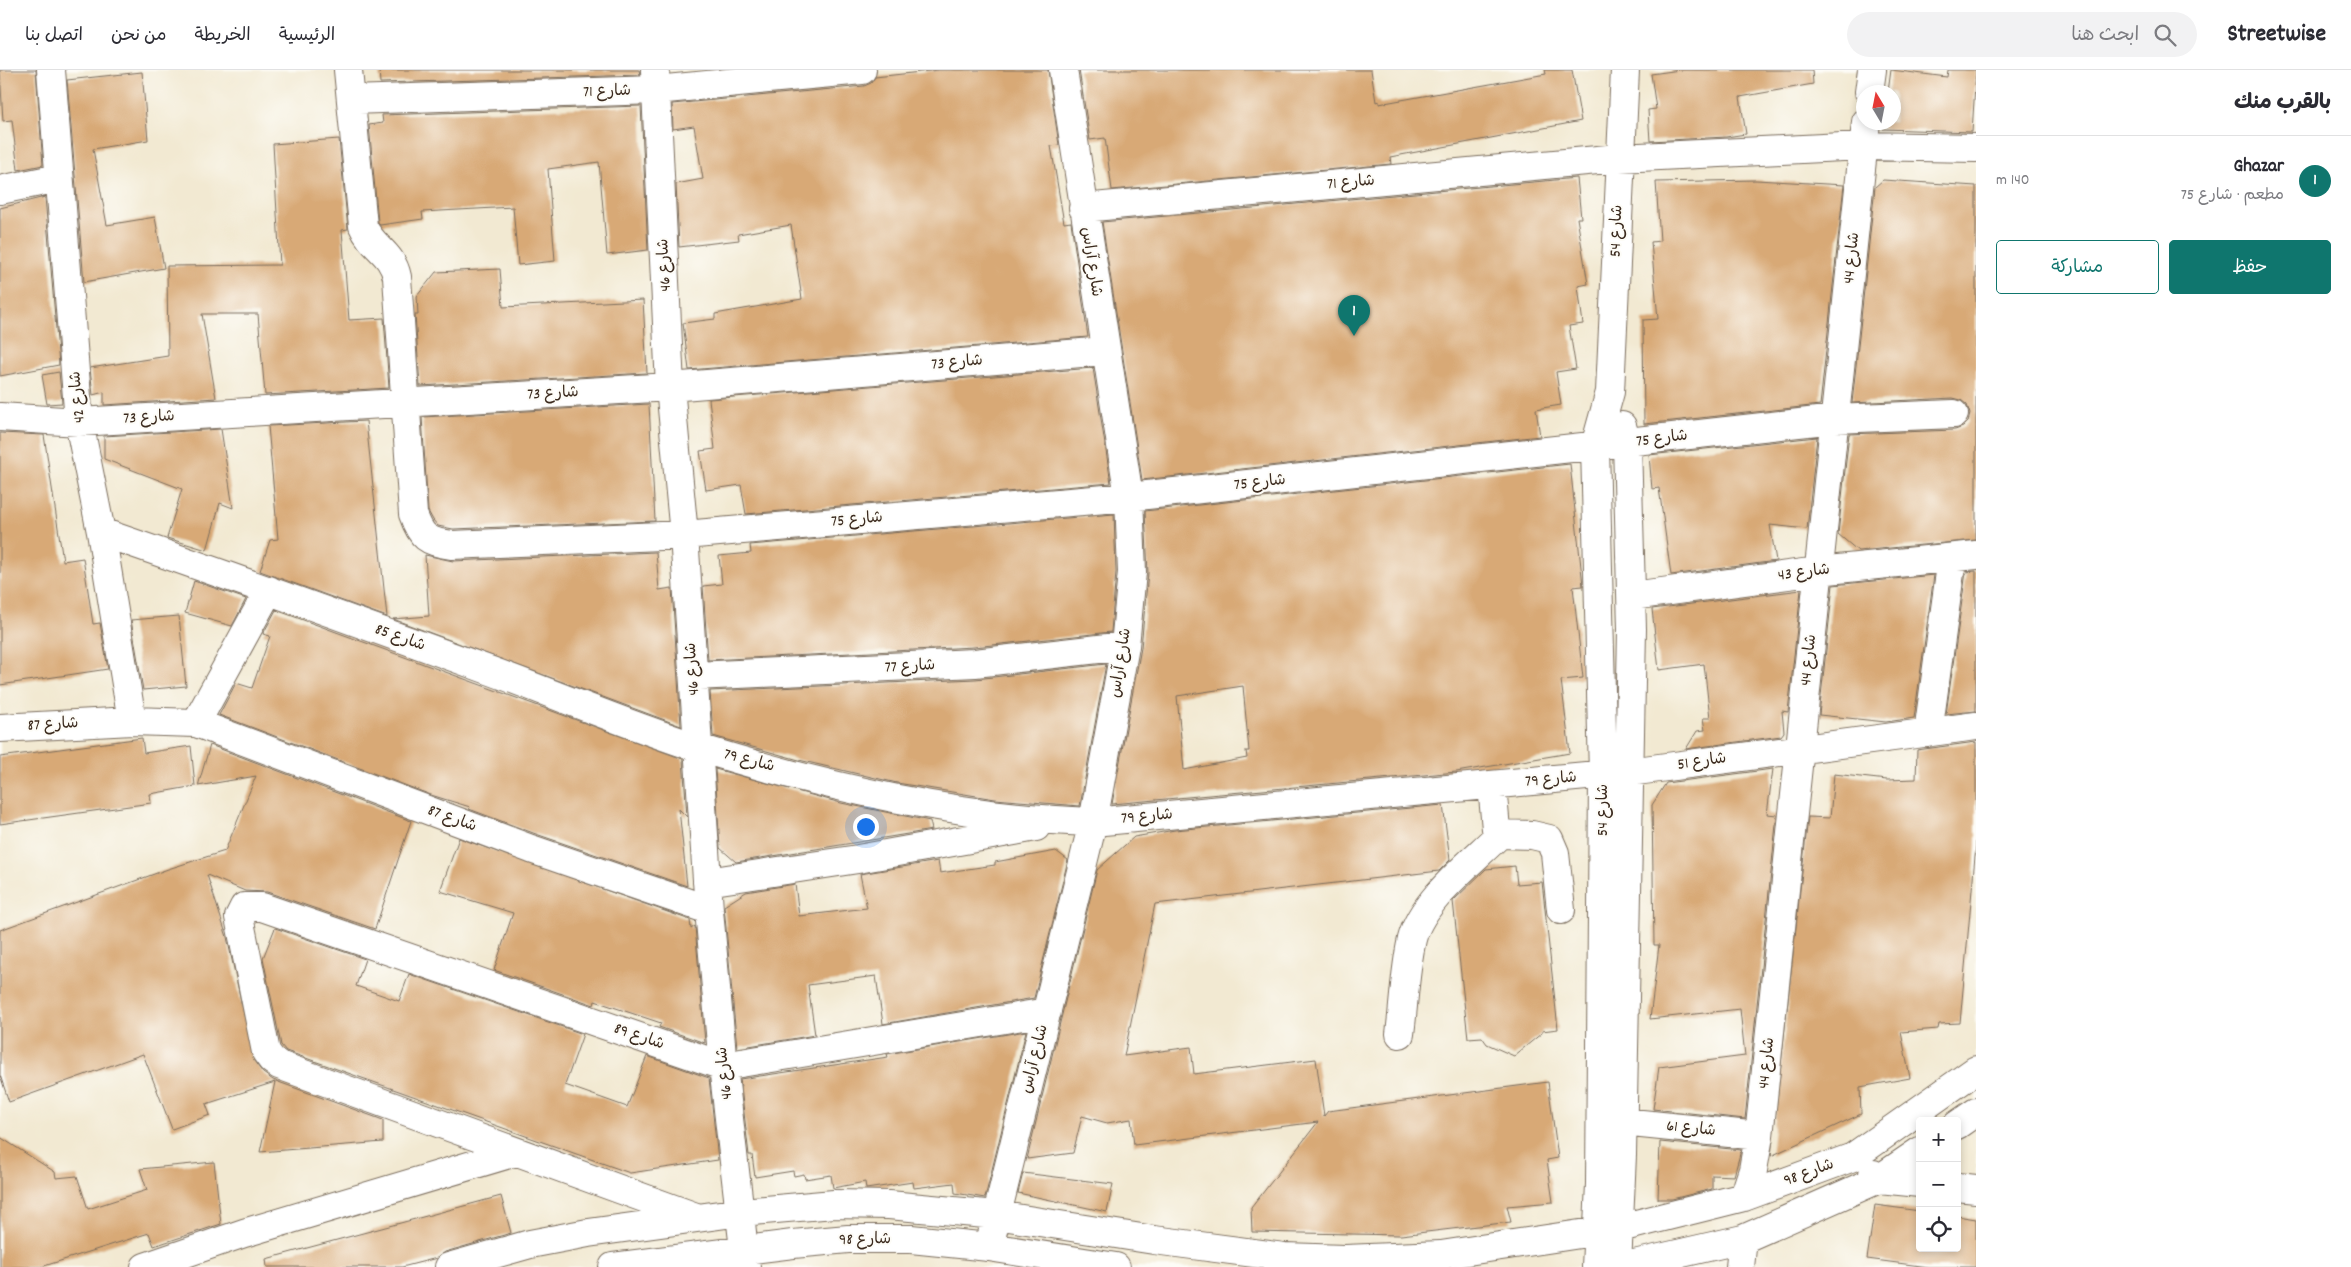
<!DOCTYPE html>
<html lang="ar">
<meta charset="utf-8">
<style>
:root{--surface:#fff;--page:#f2f2f3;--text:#2b2b33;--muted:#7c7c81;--line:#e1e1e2;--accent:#0f766e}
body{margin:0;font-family:Dekko,"Playpen Sans Arabic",sans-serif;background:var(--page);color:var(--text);direction:rtl}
.controls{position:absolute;right:15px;bottom:15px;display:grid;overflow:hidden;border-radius:5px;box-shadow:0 2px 8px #0003}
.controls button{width:45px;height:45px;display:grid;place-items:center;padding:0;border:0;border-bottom:1px solid var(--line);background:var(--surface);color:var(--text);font:25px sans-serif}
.compass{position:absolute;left:1856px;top:15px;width:45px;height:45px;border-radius:50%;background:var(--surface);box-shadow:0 2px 8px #0003;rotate:350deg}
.you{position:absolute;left:865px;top:756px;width:18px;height:18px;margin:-12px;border:4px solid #fff;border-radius:50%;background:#1a73e8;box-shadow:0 0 0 8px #1a73e833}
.badge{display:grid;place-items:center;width:32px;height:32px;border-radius:50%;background:var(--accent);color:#fff;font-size:16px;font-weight:700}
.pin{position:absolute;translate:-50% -41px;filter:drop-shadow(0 1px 2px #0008)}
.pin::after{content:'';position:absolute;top:26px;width:18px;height:15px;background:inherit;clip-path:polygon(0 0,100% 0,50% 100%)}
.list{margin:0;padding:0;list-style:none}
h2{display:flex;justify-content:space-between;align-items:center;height:65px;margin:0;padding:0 20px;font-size:21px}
h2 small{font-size:16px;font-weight:400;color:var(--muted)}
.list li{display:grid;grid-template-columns:32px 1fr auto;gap:15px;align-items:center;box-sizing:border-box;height:90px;padding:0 20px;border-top:1px solid var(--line)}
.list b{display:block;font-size:19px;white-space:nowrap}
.list p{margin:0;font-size:16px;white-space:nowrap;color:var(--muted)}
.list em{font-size:16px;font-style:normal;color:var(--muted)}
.actions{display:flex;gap:10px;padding:15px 20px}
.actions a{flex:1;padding:11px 0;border:1px solid var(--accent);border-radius:5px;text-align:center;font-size:18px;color:var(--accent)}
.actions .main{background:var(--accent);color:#fff}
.icon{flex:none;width:28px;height:28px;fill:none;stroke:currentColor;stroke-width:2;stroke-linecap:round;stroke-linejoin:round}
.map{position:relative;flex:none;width:1976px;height:1197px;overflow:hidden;direction:ltr}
header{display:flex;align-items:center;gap:30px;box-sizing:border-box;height:70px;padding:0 25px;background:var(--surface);border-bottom:1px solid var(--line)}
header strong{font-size:24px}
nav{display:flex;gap:28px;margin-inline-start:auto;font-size:18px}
.search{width:350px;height:45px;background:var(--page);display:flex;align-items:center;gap:12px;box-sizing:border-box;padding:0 18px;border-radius:28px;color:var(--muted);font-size:19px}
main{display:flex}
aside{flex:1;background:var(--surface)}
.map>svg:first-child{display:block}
.building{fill:#d8a976;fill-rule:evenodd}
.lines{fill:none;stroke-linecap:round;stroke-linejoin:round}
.minor-casing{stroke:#7b6d5d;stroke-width:30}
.minor{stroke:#fff;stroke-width:28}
.labels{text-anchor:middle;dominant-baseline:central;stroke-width:4;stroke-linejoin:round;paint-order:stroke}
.street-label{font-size:16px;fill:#3b2a1e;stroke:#fdfcf7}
</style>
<header>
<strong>Streetwise</strong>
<div class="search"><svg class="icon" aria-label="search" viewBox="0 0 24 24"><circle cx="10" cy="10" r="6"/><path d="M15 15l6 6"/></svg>ابحث هنا</div>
<nav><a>الرئيسية</a><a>الخريطة</a><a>من نحن</a><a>اتصل بنا</a></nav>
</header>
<main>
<aside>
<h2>بالقرب منك<small></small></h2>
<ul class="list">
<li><span class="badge">1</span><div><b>Ghazar</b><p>مطعم · شارع 75</p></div><em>140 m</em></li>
</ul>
<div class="actions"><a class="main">حفظ</a><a>مشاركة</a></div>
</aside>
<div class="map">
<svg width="1976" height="1197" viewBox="0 0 1976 1197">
<rect width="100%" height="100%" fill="#fdfcf7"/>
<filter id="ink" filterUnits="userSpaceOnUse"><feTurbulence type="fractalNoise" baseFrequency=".02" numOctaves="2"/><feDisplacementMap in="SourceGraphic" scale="10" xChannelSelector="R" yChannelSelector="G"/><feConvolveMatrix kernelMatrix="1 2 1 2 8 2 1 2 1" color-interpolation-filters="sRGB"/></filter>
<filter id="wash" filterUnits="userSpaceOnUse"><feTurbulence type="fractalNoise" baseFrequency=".0096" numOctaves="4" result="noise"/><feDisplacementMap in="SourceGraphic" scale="20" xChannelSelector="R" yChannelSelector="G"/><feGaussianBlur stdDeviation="1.12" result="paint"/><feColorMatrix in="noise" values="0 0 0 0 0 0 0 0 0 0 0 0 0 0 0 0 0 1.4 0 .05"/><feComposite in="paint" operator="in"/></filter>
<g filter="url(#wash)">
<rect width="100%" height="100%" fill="#f2e9d2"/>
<g id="blocks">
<!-- building -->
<path class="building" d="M0,0H36L43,95L18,100L12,50L3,51Z
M379,0H639L640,5L380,13Z
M939,0H1048L1059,75L1051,76L1064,153L1071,152L1088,267L689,300L683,253L715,249V244L802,229L791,155L738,164L739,170L679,177L676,114L703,109L694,56L673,59L672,34L864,16L871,13L875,7Z
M1079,0H1371L1376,32L1379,31V34L1546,4L1545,0H1572L1581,51L1390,87L1391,94L1112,120L1105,68L1090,70Z
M1680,0H1812L1813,14L1740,27L1746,64L1726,67L1650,71L1648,40L1656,39L1651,4Z
M1891,0L1947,7L1948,0H1976L1972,62L1883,59L1884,52H1894V22H1888Z
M142,2L148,70L93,79L107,155L155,147L164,198L84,212L67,10Z
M641,36L648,180L607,185L599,92L548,99L555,191L518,195L513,137L422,142L423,149L380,155L378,152L369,55L383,53L382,45Z
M339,69L348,159L342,160L349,250L384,248L389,318L265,325L258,244H202L216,328L104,335V322L93,325L90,298L168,286L167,196L280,195L273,74Z
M1577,108L1581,148H1577L1588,214L1578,216L1583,254L1569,256L1576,299L1556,302L1561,335L1536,339L1540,366L1142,410L1102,152Z
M1756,110L1844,115L1820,335L1644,354L1643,250L1658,249L1651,172L1660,171L1656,112Z
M1883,110L1976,116V470L1858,481L1838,464L1849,364L1955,360L1963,357L1968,352L1970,344L1967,335L1961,330L1953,328L1852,333L1875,117Z
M45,127L59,295L0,306V138Z
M500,199L503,237L643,230L647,303L420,316L415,245H418L417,226L436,202Z
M1093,298L1111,413L746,444L741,415L706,420L700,381L715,379L709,329Z
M59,302L62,333L47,334L42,305Z
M649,334L655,451L453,459L438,456L433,450L428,441L422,347Z
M366,351L387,547L260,501L270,470L278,469L268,356Z
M221,359L233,438L220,433L207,480L167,468L182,419L104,389V366Z
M0,363L44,365L63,491L83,488L93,554L100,553L108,599L0,615Z
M1817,367L1807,459L1770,455L1776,491L1671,505L1659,418L1652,419L1649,385Z
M1570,394L1583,516L1573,517L1583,608L1561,610L1570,683L1456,702L1112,734L1141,578L1148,503L1145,441ZM1243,616L1249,681H1246L1247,688L1184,700L1177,626Z
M1114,444L1116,502L1111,562L974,577L708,590L703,516L722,514L719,486L751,483L750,475Z
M656,482L659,520L672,518L681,656L393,549L429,546L425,485L453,491Z
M1976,501V641L1946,644L1966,502Z
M1934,505L1914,648L1886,652L1819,645L1833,515Z
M194,511L246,529L232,556L185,543Z
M1801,520L1788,642L1782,641L1784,662L1781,666L1686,679L1697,661L1705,660L1703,648H1710L1704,594L1659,600L1652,539Z
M276,540L683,689L687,747L679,739L687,816L536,764L469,739L470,737L431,725L219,645L236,613L252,618L270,566L263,564Z
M179,546L186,616L143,620L131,550Z
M1106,594L1080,736L995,729L897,713L799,690L713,666L710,621L976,609Z
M142,668L144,683L191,676L195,716L150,724L151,733L0,754V687Z
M1976,672V775L1960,953L1939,954L1938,959L1901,962L1910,1008L1860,1017L1861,1044L1771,1086L1808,747L1830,748L1834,704L1887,710L1916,709L1917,680Z
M210,675L411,751L375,859L267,822L245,821L207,805L227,867L254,991L263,1003L273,1010L383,1050V1072L260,1082L275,1012L206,1034L210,1045L172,1059L143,984L9,1032L0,1005V860L168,799L225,781L256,706L198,716Z
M715,699L841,733L930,751L932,760L736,792L720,778Z
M1773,699L1767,744L1777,745L1745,1049L1653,1039L1659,997L1745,986L1740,939L1650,949L1659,875H1654L1652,735L1666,713Z
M1443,735L1450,790L1439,801L1155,834L1124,986L1191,977L1194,1004L1316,989L1324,1046L1328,1041L1548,1012L1558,1088L1547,1090L1553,1132L1507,1136L1511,1152L1401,1165L1252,1162L1251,1138L1318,1052L1134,1075L1131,1049L1107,1053L1082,1046L1073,1083L1027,1089L1097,800L1134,767L1175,760Z
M459,768L690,850L691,859L695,856L705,973L659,957L661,953L595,931L594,935L494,900L513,843L440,821Z
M1056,781L1068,790L1034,928L883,954L876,906L808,915L815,965L737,978L724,836L746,822L795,814L799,846L867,838L860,804L938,791L940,803L995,795V792Z
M1515,796L1517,814L1542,812L1558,959L1542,961V963L1514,986L1487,974L1482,967L1468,968L1453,831L1486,799Z
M275,858L365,889L356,916L399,931L409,904L583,964L565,1015L627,1037L647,986L709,1008L718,1090L630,1103L286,981L281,975L263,888Z
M1026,961L985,1128L955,1123L954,1113L914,1118L913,1112L866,1119L865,1112L833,1118L831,1105L805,1109L804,1104L794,1106L793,1101L755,1107L752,1085H749L740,1009L888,987L887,984Z
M0,1067L55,1102L56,1108L77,1106L88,1139L147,1120L140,1099L214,1092L221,1154L154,1176L149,1163L41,1197H0Z
M1660,1072L1741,1080L1734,1106L1712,1105V1119L1672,1129H1658Z
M1023,1103L1113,1114L1107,1142L1018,1123Z
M501,1126L511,1163L445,1182L437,1188L402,1197H267L266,1189Z
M1875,1135L1920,1141V1178H1957V1146L1976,1149V1197H1928L1867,1189Z"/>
</g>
</g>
<g filter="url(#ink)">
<use href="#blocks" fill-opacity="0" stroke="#7b6d5d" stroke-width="1"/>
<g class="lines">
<defs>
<path id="minor" d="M51,0L79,352L101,462L132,651
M348,0L363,156C372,178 392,182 397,207L413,444C421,467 427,472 452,475L684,465L1129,427L1835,349L1954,344
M655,0L670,317L684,465L709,840L723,996L746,1197
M1869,22L1872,0
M351,30L656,20L862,0
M0,120L59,108
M1083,138L1619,88L1863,76L1976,78
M0,347L79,352L670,317L1105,281
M101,462C232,507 363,554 494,602C562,627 630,656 699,678C826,717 960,748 1093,752L1629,702L1976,656
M1632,526L1818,501L1976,485
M694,606L975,593L1125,576
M196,653L269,520
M0,658L132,651L196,653L531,779L709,840
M1928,663L1952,488
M1492,715L1496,759L1500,764L1532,765L1549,769L1555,783L1561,840
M707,812L858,789L1036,757
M1400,964C1404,933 1405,899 1412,869C1422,830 1472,792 1500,764
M1622,1052L1759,1066
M1957,1055L1976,1042
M1873,1104L1879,1109L1920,1113
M1957,1117L1976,1119
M1744,1127L1753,1100L1759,1066L1866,52
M696,1147L279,995L272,990L266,982L239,847L244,837H262L723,996L1047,942
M989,1177L1093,752L1125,576L1132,502L1129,427L1063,0
M145,1197L244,1163L516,1082
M449,1197L530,1174L588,1163L741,1142L834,1134L889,1135L996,1145L1154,1170L1284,1187L1345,1189L1441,1185L1620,1158L1744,1127L1853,1087L1976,1000
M613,1197L793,1174L848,1169H911L989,1177L1116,1197
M1596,1197L1600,1114L1603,705L1595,376L1610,322L1625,0
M1617,1197L1622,1085L1632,559L1627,373L1622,356
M1621,1197L1743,1169L1879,1109L1920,1081
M1740,1197L1743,1169"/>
</defs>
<!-- minor casing -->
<use href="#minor" class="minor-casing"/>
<!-- minor -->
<use href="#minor" class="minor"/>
</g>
</g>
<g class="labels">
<!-- street labels -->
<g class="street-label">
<text transform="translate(607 22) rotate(-2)">شارع 71</text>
<text transform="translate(1351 113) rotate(-5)">شارع 71</text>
<text transform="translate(1617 161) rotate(-88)">شارع 54</text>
<text transform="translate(1852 188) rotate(-84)">شارع 44</text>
<text transform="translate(1091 192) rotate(81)">شارع آراس</text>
<text transform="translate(665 195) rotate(-93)">شارع 46</text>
<text transform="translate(957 293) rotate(-5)">شارع 73</text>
<text transform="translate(553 324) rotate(-3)">شارع 73</text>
<text transform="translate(78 327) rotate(-95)">شارع 42</text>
<text transform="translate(149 348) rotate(-3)">شارع 73</text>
<text transform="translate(1662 369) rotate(-7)">شارع 75</text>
<text transform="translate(1260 413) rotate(-6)">شارع 75</text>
<text transform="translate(857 450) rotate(-5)">شارع 75</text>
<text transform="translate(1804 503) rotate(-7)">شارع 43</text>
<text transform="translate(400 568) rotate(20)">شارع 85</text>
<text transform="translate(1809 590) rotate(-84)">شارع 44</text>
<text transform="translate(1121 593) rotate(-81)">شارع آراس</text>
<text transform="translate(910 597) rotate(-3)">شارع 77</text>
<text transform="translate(693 599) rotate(-94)">شارع 46</text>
<text transform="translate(53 655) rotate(-3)">شارع 87</text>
<text transform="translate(749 691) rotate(15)">شارع 79</text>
<text transform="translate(1702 692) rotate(-8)">شارع 51</text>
<text transform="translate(1551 710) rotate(-5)">شارع 79</text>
<text transform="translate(1603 740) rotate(-90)">شارع 54</text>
<text transform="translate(1147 747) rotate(-5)">شارع 79</text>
<text transform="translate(452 749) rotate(20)">شارع 87</text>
<text transform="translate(639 967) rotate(19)">شارع 89</text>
<text transform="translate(1035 989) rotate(-76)">شارع آراس</text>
<text transform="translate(1767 993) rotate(-84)">شارع 44</text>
<text transform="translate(725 1003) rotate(-96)">شارع 46</text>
<text transform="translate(1691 1059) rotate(6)">شارع 61</text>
<text transform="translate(1809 1103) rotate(-20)">شارع 98</text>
<text transform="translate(865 1170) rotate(-1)">شارع 98</text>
</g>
</g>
</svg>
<div class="controls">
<button>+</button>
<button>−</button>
<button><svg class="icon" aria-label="locate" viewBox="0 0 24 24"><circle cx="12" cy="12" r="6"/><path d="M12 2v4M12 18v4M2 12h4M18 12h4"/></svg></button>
</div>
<svg class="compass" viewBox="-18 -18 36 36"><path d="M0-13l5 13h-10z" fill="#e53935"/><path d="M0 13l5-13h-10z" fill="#7c7c81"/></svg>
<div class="you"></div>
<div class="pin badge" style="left:1354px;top:266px">1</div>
</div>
</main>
